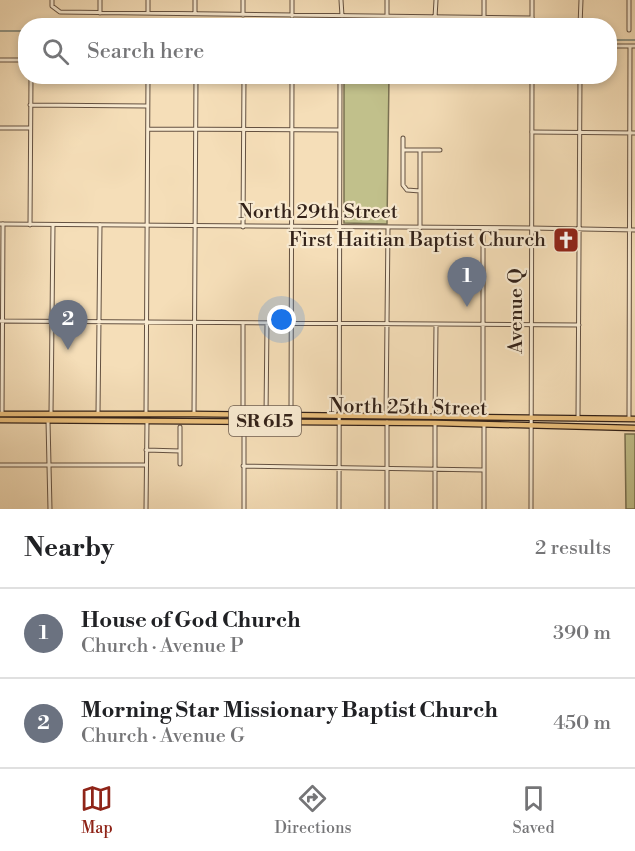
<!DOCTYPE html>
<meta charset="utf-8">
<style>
:root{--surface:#fff;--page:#f2f2f2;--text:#202124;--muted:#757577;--line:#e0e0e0;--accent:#8f2418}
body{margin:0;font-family:"Libre Bodoni",serif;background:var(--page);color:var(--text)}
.you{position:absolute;left:282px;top:320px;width:21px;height:21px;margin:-15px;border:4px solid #fff;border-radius:50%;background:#1a73e8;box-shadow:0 0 0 9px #1a73e833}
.badge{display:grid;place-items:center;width:39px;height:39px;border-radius:50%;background:var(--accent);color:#fff;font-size:20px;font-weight:700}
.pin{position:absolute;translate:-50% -50px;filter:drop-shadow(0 2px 3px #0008)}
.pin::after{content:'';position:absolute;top:32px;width:21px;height:18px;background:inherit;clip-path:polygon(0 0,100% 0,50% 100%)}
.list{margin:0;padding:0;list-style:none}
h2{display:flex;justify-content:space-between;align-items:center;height:78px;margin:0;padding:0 24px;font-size:26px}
h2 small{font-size:20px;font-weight:400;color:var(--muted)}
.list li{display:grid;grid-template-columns:39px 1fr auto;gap:18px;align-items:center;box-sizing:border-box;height:90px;padding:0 24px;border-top:2px solid var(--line)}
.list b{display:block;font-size:22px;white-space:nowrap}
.list p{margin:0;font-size:20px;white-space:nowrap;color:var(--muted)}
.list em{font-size:20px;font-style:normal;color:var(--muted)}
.icon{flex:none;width:33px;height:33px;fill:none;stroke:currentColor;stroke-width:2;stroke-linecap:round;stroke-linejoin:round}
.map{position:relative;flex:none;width:635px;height:509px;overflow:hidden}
.search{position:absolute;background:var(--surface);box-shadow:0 3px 9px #0003;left:18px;right:18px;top:18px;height:66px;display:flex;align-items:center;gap:15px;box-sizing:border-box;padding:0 21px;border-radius:24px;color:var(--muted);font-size:22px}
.sheet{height:258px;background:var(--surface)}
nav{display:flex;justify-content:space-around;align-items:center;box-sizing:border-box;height:84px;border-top:2px solid var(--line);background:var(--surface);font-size:16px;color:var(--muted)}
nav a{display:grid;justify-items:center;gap:3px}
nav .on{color:var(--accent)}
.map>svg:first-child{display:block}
.green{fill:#c1c08b;stroke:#7a7152;stroke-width:1.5}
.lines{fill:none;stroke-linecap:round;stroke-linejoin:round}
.stream{stroke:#727e74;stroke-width:1.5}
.minor-casing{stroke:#645141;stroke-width:5}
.tertiary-casing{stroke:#645141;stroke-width:5}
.primary-casing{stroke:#332219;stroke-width:7}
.minor{stroke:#f8ead1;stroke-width:3}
.tertiary{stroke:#f8ead1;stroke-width:3}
.primary{stroke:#eabf7c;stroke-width:4.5}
.labels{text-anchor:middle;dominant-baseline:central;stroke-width:4.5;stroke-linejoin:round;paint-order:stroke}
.shield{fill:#f8ead1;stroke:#6e5e50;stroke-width:1.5}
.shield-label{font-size:18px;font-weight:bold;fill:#332219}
.street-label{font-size:20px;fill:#332219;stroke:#f8ead1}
.poi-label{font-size:20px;fill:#332219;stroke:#f8ead1;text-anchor:end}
</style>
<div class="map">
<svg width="635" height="509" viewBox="0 0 635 509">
<rect width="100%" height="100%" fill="#f5deb8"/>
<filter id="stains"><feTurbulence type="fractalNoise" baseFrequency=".00333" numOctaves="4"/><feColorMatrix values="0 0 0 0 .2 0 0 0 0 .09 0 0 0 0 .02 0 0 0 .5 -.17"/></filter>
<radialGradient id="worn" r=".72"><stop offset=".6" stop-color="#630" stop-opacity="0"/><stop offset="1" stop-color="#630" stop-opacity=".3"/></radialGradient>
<!-- green -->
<path class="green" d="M344,77H389L387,224L344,223Z
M625,434H635V509H626Z"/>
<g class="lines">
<!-- stream -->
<path class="stream" d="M0,31H26
M610,40H635"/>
<defs>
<path id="minor" d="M52,0V6L60,12L532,18
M100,0V13
M292,0V16
M341,0L342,16
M484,0V18
M148,13V0
M195,13V0
M243,15V0
M387,16V0
M435,18L436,0
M580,26L581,0
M629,30V0
M610,46H635
M0,60H26
M30,105L147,106
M0,128H30
M148,129L340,130
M532,132L635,133
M403,138V185L407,190L420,191
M403,150H440
M420,150V228
M30,225L31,76
M243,227L244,76
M483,228V416
M531,228L635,230
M0,321L579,325
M2,414L3,224
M51,414L53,225
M98,414L100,225
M146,414L148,76
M194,414L196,76
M243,415V324
M266,415L267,324
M291,415L292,76
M386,416L388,228
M435,417L436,325
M578,419L580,76
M629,419L630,46
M48,421L50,509
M244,421V509
M387,422V509
M484,424V509
M146,450L180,451
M180,464V427
M0,465H146
M243,466L483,470
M146,509L147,421
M339,509L340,76
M435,509V424"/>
<path id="tertiary" d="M532,0V26
M0,224L531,228
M531,509L532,76"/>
<path id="primary" d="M0,414H194L635,419
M0,420L435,423L635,428"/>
</defs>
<!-- minor casing -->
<use href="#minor" class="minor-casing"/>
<!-- tertiary casing -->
<use href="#tertiary" class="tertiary-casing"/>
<!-- primary casing -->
<use href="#primary" class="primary-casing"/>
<!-- minor -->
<use href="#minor" class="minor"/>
<!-- tertiary -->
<use href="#tertiary" class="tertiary"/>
<!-- primary -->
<use href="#primary" class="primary"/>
</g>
<!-- icons -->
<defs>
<symbol id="church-square" viewBox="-11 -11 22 22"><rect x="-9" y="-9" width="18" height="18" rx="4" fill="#8f2418" stroke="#f8ead1"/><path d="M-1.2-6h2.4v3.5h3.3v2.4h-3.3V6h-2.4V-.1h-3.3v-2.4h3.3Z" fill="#fff"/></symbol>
</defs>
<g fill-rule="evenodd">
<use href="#church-square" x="551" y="225" width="30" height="30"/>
</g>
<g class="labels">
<!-- shield labels -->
<rect class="shield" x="229" y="406" width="72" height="30" rx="4.5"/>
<g class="shield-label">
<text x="265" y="421">SR 615</text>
</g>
<!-- street labels -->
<g class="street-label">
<text x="318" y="212">North 29th Street</text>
<text transform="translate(516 311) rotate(-90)">Avenue Q</text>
<text transform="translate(408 408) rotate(1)">North 25th Street</text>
</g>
<!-- poi labels -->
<g class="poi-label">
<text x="546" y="240">First Haitian Baptist Church</text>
</g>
</g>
<rect width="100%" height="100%" filter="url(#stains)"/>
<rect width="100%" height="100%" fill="url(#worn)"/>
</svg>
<div class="you"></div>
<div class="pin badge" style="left:467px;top:307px;background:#6b7280">1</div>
<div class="pin badge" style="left:68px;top:350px;background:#6b7280">2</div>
<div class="search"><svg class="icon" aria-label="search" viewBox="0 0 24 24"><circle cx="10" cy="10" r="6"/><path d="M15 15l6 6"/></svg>Search here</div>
</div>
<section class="sheet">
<h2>Nearby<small>2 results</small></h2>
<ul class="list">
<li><span class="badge" style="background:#6b7280">1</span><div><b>House of God Church</b><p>Church · Avenue P</p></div><em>390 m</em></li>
<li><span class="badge" style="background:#6b7280">2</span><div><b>Morning Star Missionary Baptist Church</b><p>Church · Avenue G</p></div><em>450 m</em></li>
</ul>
</section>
<nav>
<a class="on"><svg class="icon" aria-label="map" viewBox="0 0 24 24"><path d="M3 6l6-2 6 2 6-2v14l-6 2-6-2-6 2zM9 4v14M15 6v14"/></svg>Map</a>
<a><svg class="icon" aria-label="directions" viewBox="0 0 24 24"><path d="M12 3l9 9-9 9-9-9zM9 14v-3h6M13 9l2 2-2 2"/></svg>Directions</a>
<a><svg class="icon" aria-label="saved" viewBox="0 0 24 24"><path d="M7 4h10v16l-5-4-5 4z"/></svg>Saved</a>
</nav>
